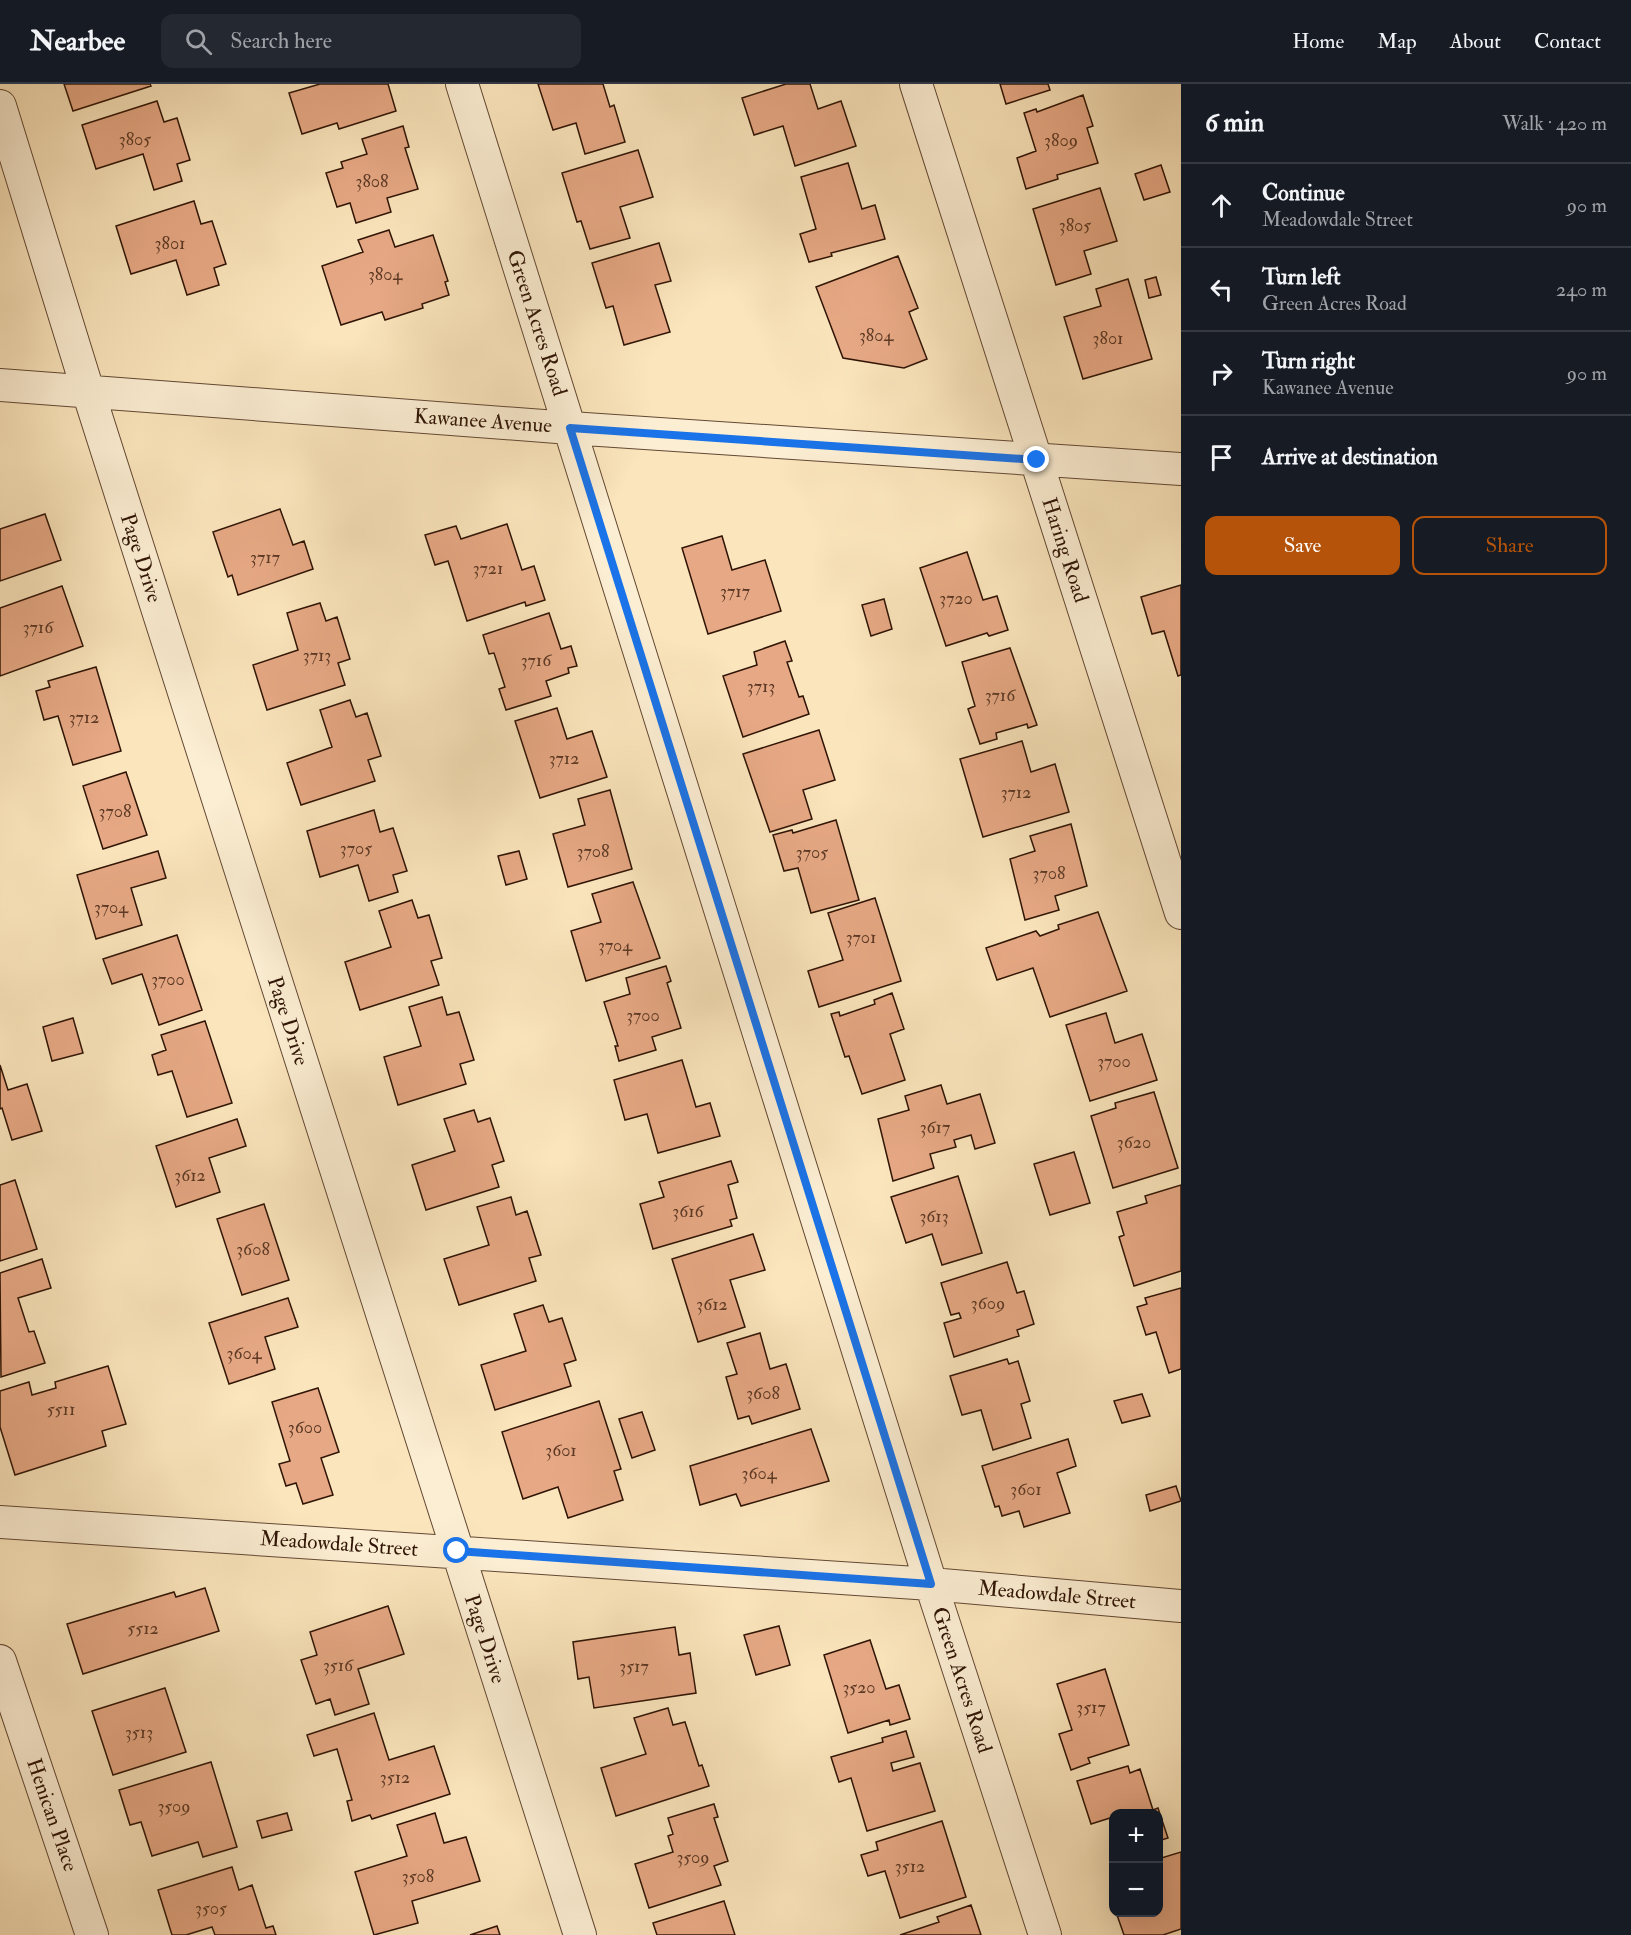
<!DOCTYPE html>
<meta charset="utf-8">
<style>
:root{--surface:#171b24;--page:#242831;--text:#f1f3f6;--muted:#9ea1a6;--line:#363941;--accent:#b45309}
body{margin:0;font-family:"IM FELL Double Pica",serif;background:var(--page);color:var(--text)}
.controls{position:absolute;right:18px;bottom:18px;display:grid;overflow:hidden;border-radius:12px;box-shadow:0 6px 24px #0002}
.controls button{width:54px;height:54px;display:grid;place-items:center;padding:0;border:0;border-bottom:2px solid var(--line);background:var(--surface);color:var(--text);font:30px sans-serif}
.stop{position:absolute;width:18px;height:18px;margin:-14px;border:4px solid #1a73e8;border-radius:50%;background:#fff}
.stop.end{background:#1a73e8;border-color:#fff;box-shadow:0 2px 6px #0008}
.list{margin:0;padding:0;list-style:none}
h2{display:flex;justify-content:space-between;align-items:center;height:78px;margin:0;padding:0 24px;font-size:26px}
h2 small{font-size:20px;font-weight:400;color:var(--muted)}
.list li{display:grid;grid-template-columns:39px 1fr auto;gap:18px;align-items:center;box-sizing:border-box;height:84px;padding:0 24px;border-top:2px solid var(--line)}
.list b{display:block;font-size:22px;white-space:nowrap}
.list p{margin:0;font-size:20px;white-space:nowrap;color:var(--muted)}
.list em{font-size:20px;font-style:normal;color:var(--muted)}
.actions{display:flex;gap:12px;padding:18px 24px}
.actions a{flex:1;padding:14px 0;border:2px solid var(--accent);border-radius:12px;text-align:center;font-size:21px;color:var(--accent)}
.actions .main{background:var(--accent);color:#fff}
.icon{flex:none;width:33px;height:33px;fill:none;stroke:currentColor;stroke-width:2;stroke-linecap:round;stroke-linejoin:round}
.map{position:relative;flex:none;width:1181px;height:1851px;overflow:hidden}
header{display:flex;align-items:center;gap:36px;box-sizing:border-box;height:84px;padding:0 30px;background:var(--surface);border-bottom:2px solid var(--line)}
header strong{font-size:28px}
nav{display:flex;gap:33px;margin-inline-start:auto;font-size:21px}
.search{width:420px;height:54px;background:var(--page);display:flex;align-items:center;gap:15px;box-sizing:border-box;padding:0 21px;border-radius:12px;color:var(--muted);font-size:22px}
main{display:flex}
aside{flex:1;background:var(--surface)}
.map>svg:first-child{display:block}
.building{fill:#e7a985;stroke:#2f1405;stroke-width:1.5}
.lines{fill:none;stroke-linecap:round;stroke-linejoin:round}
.street-casing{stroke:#624833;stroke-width:34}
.street{stroke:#fceed3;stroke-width:32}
.route{stroke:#1a73e8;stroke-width:8}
.labels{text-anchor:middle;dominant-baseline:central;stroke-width:4.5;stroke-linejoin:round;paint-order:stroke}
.number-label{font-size:18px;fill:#5d3925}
.street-label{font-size:21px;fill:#2f1405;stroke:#fceed3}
</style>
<header>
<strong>Nearbee</strong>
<div class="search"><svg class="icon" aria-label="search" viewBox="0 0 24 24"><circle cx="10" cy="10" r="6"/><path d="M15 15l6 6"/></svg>Search here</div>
<nav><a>Home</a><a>Map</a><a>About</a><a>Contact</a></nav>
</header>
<main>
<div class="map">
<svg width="1181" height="1851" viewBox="0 0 1181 1851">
<rect width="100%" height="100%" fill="#fbe5bc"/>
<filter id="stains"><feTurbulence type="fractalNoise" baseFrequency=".00333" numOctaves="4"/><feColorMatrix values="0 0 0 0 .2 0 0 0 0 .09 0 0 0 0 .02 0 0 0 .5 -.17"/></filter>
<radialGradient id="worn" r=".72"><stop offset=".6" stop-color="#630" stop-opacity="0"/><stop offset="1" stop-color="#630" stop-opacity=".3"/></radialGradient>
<!-- building -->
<path class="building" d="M64,0H150L151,2L73,27Z
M320,0H388L396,27L339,45L337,39L302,50L289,9Z
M538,0H603L610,23L614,21L625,58L585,70L576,39L553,46Z
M786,0H810L818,25L841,17L856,62L795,82L783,42L754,51L742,14Z
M1000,0H1048L1050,6L1006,20Z
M1083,11L1093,42L1087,44L1098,79L1057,91L1058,95L1026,105L1017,74L1036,67L1024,29L1036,25L1037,28Z
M157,17L164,38L177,34L190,76L177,80L182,97L154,106L143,70L96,85L82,41Z
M403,42L409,63L405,64L418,105L387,114L391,128L356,139L350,119L337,123L326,89L343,84L341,78L367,70L362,55Z
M638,66L653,113L620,123L630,154L590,165L581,137L577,138L562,89Z
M848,79L862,125L875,121L885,155L831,169L832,172L809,178L800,150L816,145L801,93Z
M1161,81L1170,108L1144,116L1135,90Z
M1100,104L1117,157L1084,167L1091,190L1056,201L1033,125Z
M194,117L201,140L212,137L226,180L214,184L219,201L187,211L176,176L131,190L116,142Z
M389,146L395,163L433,151L448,197L445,198L449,211L422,220L423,224L385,236L382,228L341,241L322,182L363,168L358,156Z
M659,159L671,197L655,201L670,248L624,261L613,222L606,224L592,179Z
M898,172L918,224L909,228L927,275L904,284L843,274L816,203Z
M1156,193L1161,211L1149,214L1145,196Z
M1128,195L1152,275L1083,295L1064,233L1101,222L1096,205Z
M280,425L293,461L304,457L313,485L238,511L232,491L228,493L213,448Z
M45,430L61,476L0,497V445Z
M507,440L522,486L534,482L545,516L526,522L525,518L467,537L448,477L435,481L425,451L456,442L461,455Z
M722,452L732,486L765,476L781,527L708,550L682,464Z
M967,468L983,516L997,512L1008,546L989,552L987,549L946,562L920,484Z
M1181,501V591L1178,592L1164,547L1152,550L1141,513Z
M62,502L83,562L0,592V524Z
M884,515L892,545L871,552L862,521Z
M320,519L326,537L337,533L350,575L338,579L345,601L267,626L253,581L298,566L287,529Z
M549,529L561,565L571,562L577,582L568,584L569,589L546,597L551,612L506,626L499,605L505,603L494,569L489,570L483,551Z
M785,557L792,577L787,578L799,613L803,612L809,630L743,653L723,592L757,581L754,568Z
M1010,564L1037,641L1028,644L1027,640L996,649L997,655L980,660L968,625L975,622L962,578Z
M96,583L121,667L73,681L58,632L44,636L36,607L50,603L48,597Z
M350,616L356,633L367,629L381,672L368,676L375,697L301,721L287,679L332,663L320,626Z
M557,624L567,655L592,647L607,693L540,714L515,637Z
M819,646L835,696L803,706L812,735L770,748L743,670Z
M1022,657L1031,688L1055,680L1069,728L983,753L960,675Z
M126,688L147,751L103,765L83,702Z
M610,706L632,785L568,803L553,750L585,741L578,715Z
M374,726L380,748L393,744L407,787L393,791L398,808L369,817L358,781L320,793L307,747Z
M836,736L859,816L811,829L798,784L784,787L773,751L792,746L793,749Z
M1071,740L1087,802L1055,812L1059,826L1025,836L1010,775L1035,767L1030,752Z
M158,767L166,794L131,804L142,841L96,855L77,791Z
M519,767L527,795L506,801L498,772Z
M633,798L660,874L586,897L571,847L601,838L592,810Z
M875,814L901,897L819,923L808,887L843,876L828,829Z
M412,816L418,834L429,831L442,874L431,877L439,901L360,926L345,878L391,863L379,827Z
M1098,828L1127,907L1050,933L1033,884L997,896L986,864L1036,847L1040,852L1059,845L1058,841Z
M177,851L202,926L159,941L142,890L112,900L103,875Z
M666,882L671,897L667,899L681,944L652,953L656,966L619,977L615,962H618L604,918L630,910L626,894Z
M892,909L904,945L890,950L905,996L862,1010L849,972L845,973L831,930L839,928L840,932L875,920L874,916Z
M442,913L447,931L459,928L474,976L460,980L466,1000L398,1021L384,973L421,962L409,923Z
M1106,929L1115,959L1142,950L1157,996L1090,1017L1066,941Z
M73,934L83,969L52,977L43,943Z
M205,937L232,1019L187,1033L172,987L158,991L152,971L166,966L161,951Z
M682,976L696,1023L710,1019L720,1052L658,1069L647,1030L625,1036L614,996Z
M0,981L8,1006L27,1000L42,1047L12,1056L2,1024L0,1025Z
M941,1001L947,1020L980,1010L995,1059L975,1065L971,1051L954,1056L956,1063L930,1070L934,1084L893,1097L878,1035L909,1026L905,1012Z
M1154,1008L1178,1084L1113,1104L1091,1032L1116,1024L1115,1019Z
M474,1026L478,1038L490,1034L504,1077L492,1081L499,1103L426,1126L412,1081L455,1067L444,1035Z
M237,1035L246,1062L209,1074L220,1108L176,1123L156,1062Z
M1074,1068L1090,1119L1050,1131L1034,1080Z
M731,1077L738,1098L728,1101L737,1134L730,1136L732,1142L653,1165L640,1120L664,1113L659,1098Z
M958,1092L982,1169L942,1181L932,1150L906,1159L891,1113Z
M15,1096L37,1165L0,1177V1101Z
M1181,1101V1187L1134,1202L1119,1153L1124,1151L1117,1128L1147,1119L1145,1112Z
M511,1113L516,1131L527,1127L541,1171L529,1174L536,1197L459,1221L444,1175L489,1161L477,1123Z
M264,1120L289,1196L242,1211L217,1135Z
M753,1150L765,1186L730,1196L745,1243L698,1258L672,1175Z
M42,1175L51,1204L18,1214L29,1248L34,1247L45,1279L1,1293L0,1189Z
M1007,1178L1017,1209L1024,1207L1034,1240L1017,1246L1019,1252L954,1273L944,1239L961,1234L959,1229L951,1231L941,1199Z
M1181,1204V1285L1169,1289L1156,1248L1146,1251L1137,1223L1147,1220L1145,1214Z
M288,1214L298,1243L265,1253L275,1285L229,1300L209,1239Z
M543,1221L549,1238L562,1234L576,1276L564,1280L571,1302L495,1326L481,1281L526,1267L514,1230Z
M760,1249L770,1285L786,1280L800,1325L752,1340L749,1332L738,1335L726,1293L737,1290L727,1259Z
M1007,1275L1009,1280L1018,1277L1030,1317L1021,1320L1031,1354L993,1366L981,1326L962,1331L950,1292Z
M108,1282L126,1340L102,1347L106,1362L15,1391L0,1343V1307L29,1298L32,1311L56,1304L55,1298Z
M318,1304L339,1368L321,1374L333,1411L303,1420L296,1399L286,1402L279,1380L290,1377L272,1318Z
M1142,1310L1150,1332L1122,1339L1114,1317Z
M599,1317L621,1385L614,1387L623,1416L568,1434L558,1403L523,1415L502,1348Z
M642,1328L655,1366L632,1374L619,1335Z
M811,1345L829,1397L741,1422L736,1410L700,1421L690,1382Z
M1068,1355L1076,1382L1057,1389L1070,1429L1024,1443L1019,1427L1002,1432L999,1422L995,1423L982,1382Z
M1176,1402L1181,1417L1150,1427L1146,1411Z
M205,1504L219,1547L83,1590L67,1540L174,1508L176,1513Z
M388,1522L404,1570L358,1585L369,1620L335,1631L330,1615L316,1620L301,1576L317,1571L310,1548Z
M779,1542L790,1581L756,1591L744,1551Z
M675,1543L679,1571L690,1569L696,1609L594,1624L589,1593L578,1595L573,1558Z
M870,1556L886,1605L899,1601L910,1635L890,1641L889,1636L848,1649L824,1571Z
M1105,1585L1129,1661L1088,1674L1090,1679L1071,1686L1059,1650L1072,1646L1057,1600Z
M165,1604L186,1668L113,1691L92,1627Z
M668,1624L673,1641L685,1638L699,1682L702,1681L709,1702L616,1732L601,1684L646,1670L634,1634Z
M374,1629L389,1676L434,1662L450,1710L372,1735L370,1731L352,1737L347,1717L352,1716L337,1665L314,1672L307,1651Z
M906,1647L914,1673L891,1679L893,1687L920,1679L935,1727L867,1747L851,1694L839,1698L831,1673L883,1658L882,1654Z
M211,1678L237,1763L203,1773L198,1758L152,1772L141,1738L130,1741L119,1706Z
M1128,1682L1130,1689L1140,1685L1153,1726L1158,1724L1168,1754L1158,1757V1730H1114V1747L1110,1734L1091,1740L1077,1697Z
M714,1720L718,1733L714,1734L728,1777L714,1782L721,1801L649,1824L635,1780L673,1768L668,1752L673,1750L668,1734Z
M287,1729L292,1746L262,1754L257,1737Z
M435,1729L444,1759L466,1753L480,1797L412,1817L418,1839L374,1851L355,1788L407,1772L397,1741Z
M942,1737L966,1813L900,1834L885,1787L868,1792L861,1771L878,1766L876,1758Z
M1181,1768V1845L1163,1851H1124L1117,1831L1158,1828V1775Z
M232,1783L239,1806L252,1801L266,1844L273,1842L276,1851H215L212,1843L186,1851H172L158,1806Z
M724,1817L735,1851H657L653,1839Z
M971,1821L981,1851H900L939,1838L937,1833Z
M497,1842L500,1851H470Z"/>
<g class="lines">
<defs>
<path id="street" d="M462,0L931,1500L1045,1851
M916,0L1181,829
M0,22L88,307L580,1851
M0,301L570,344L1181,385
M0,1438L931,1500L1181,1522
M0,1577L92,1851"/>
</defs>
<!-- street casing -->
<use href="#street" class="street-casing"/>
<!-- street -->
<use href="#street" class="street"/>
</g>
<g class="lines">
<!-- route -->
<path class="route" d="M457,1467L931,1500L570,344L1037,376"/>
</g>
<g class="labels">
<!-- number labels -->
<g class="number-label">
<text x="135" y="55">3805</text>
<text x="1061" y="56">3809</text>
<text x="372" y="97">3808</text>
<text x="1075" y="141">3805</text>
<text x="170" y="159">3801</text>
<text x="385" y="190">3804</text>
<text x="876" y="251">3804</text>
<text x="1108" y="254">3801</text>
<text x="265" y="473">3717</text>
<text x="488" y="484">3721</text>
<text x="735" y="507">3717</text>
<text x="956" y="514">3720</text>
<text x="38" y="543">3716</text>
<text x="317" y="571">3713</text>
<text x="536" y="576">3716</text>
<text x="761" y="602">3713</text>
<text x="1000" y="611">3716</text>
<text x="84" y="633">3712</text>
<text x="564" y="674">3712</text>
<text x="1016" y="708">3712</text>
<text x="115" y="727">3708</text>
<text x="356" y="764">3705</text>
<text x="593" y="767">3708</text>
<text x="812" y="768">3705</text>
<text x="1049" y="789">3708</text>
<text x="111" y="823">3704</text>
<text x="861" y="853">3701</text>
<text x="615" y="861">3704</text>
<text x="168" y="895">3700</text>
<text x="643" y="931">3700</text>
<text x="1114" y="977">3700</text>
<text x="935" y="1043">3617</text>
<text x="1134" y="1058">3620</text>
<text x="190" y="1091">3612</text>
<text x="688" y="1127">3616</text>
<text x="934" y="1132">3613</text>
<text x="253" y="1165">3608</text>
<text x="988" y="1219">3609</text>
<text x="712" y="1220">3612</text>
<text x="244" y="1269">3604</text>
<text x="763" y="1309">3608</text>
<text x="61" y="1325">5511</text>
<text x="305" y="1343">3600</text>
<text x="561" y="1366">3601</text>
<text x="759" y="1389">3604</text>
<text x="1026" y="1405">3601</text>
<text x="143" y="1544">5512</text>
<text x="338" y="1581">3516</text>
<text x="634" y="1582">3517</text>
<text x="859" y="1603">3520</text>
<text x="1091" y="1623">3517</text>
<text x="139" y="1648">3513</text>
<text x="395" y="1693">3512</text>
<text x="174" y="1722">3509</text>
<text x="693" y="1773">3509</text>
<text x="910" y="1782">3512</text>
<text x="418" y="1792">3508</text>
<text x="211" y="1824">3505</text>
</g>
<!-- street labels -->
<g class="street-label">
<text transform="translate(537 239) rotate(72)">Green Acres Road</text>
<text transform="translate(483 337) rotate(4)">Kawanee Avenue</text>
<text transform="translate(1065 466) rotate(72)">Haring Road</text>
<text transform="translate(141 474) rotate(72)">Page Drive</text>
<text transform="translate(288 937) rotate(72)">Page Drive</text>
<text transform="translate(339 1460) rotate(4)">Meadowdale Street</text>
<text transform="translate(1057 1511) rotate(5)">Meadowdale Street</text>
<text transform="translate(485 1555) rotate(72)">Page Drive</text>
<text transform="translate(962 1596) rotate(72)">Green Acres Road</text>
<text transform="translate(52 1731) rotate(71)">Henican Place</text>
</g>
</g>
<rect width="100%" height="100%" filter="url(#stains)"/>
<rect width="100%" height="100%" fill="url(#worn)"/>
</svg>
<div class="controls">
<button>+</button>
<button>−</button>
</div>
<div class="stop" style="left:457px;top:1467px"></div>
<div class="stop end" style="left:1037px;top:376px"></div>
</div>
<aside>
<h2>6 min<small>Walk · 420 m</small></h2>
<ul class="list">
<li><svg class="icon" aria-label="ahead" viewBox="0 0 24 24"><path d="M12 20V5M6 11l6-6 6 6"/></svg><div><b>Continue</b><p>Meadowdale Street</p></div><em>90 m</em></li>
<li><svg class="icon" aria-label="left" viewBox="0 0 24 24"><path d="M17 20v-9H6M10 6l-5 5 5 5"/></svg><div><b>Turn left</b><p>Green Acres Road</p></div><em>240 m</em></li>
<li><svg class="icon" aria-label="right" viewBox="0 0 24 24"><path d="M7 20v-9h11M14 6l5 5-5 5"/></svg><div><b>Turn right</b><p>Kawanee Avenue</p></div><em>90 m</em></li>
<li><svg class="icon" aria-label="arrive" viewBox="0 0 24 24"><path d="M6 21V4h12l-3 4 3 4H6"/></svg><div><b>Arrive at destination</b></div></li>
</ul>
<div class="actions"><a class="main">Save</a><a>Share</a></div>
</aside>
</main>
